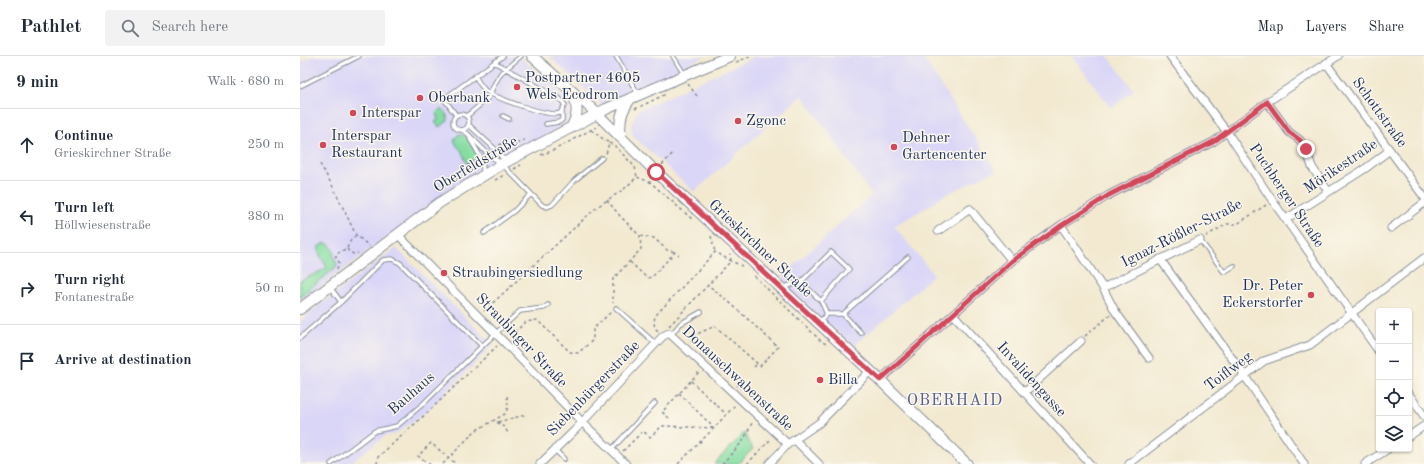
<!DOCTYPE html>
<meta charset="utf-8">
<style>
:root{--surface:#fff;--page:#f2f2f3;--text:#1f2937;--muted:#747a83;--line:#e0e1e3}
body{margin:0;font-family:"Old Standard TT",serif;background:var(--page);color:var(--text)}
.controls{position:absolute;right:12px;bottom:12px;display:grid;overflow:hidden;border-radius:4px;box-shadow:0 1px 3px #0004}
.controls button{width:36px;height:36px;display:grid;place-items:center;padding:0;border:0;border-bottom:1px solid var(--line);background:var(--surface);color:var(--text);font:20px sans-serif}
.stop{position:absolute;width:12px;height:12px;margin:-9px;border:3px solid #d1495b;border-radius:50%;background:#fff}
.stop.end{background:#d1495b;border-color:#fff;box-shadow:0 1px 4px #0008}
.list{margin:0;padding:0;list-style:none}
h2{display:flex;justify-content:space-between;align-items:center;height:52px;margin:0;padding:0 16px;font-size:17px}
h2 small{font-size:13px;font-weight:400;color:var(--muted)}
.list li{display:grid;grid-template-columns:26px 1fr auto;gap:12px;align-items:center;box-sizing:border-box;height:72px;padding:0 16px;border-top:1px solid var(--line)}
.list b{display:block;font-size:15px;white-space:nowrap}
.list p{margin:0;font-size:13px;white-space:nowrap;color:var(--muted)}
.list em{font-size:13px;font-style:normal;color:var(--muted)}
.icon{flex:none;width:22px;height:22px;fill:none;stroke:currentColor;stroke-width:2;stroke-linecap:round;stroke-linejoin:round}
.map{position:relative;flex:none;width:1124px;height:408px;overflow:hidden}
header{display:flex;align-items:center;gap:24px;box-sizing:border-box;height:56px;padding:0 20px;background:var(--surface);border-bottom:1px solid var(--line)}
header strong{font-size:19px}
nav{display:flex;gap:22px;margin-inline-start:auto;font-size:14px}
.search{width:280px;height:36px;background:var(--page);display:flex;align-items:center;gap:10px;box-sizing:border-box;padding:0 14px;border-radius:4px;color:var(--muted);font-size:15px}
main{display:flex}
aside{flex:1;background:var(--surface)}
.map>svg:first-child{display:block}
.built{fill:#dad6f7}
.green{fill:#84dda1;stroke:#508680}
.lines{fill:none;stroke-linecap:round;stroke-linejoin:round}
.service-casing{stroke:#868c97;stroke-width:5.5}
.minor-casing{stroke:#868c97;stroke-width:9}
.secondary-casing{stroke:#868c97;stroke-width:12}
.path{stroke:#868c97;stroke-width:1.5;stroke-dasharray:3 3;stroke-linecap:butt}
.service{stroke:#fff;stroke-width:3.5}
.minor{stroke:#fff;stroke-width:7}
.secondary{stroke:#fff;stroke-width:10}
.route{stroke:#d1495b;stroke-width:5}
.poi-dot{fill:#d1495b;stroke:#fbf7ec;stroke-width:1.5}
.labels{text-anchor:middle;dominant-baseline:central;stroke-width:3;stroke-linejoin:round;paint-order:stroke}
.poi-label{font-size:15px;fill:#1b2f5e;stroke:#fbf7ec;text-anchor:start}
.street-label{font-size:15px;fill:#1b2f5e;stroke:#fbf7ec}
.neighbourhood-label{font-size:16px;letter-spacing:1px;fill:#576090;stroke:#fbf7ec}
</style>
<header>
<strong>Pathlet</strong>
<div class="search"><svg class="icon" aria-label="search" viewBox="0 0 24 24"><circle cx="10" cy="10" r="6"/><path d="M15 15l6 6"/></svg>Search here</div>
<nav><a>Map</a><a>Layers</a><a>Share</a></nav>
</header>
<main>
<aside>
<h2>9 min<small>Walk · 680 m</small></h2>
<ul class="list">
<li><svg class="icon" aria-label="ahead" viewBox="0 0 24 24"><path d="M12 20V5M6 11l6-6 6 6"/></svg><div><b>Continue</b><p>Grieskirchner Straße</p></div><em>250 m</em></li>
<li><svg class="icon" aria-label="left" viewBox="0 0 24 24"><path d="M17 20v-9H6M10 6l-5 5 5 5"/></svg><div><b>Turn left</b><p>Höllwiesenstraße</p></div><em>380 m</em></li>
<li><svg class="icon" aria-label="right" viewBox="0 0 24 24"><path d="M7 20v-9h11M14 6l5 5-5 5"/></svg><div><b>Turn right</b><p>Fontanestraße</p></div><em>50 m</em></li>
<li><svg class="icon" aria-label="arrive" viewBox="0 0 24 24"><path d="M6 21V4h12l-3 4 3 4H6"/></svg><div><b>Arrive at destination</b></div></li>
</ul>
</aside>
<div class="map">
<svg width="1124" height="408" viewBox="0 0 1124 408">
<rect width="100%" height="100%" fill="#fbf7ec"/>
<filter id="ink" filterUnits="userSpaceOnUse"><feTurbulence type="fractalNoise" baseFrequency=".025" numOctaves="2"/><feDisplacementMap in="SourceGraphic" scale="8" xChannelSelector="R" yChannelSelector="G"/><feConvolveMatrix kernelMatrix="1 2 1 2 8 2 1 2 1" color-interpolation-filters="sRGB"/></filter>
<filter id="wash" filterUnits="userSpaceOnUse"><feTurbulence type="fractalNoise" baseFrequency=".012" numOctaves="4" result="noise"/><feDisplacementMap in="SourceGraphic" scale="16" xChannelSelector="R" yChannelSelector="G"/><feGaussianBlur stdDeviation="0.9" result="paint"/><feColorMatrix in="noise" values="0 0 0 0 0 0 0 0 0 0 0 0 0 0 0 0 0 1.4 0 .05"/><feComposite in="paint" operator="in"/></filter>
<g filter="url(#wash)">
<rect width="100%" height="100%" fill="#f2e9d0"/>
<!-- built -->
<path class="built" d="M13,0H221L227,7L266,39L270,55L266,69L173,117L0,246V7Z
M249,0H405L303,50Z
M456,0H622L696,114L635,144L636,146L594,170L634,219L554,290L491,236L482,220L572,139L502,39L394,136L333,80L331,70L337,55Z
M772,0H808L834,34L811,52Z
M96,192L193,289L127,355L94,379H86L49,408H0V266L18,250Z"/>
<!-- green -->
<path class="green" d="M140,53C145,54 148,60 148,65L139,71L135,66L138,64L136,57Z
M159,78C169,79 174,94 178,102L167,108L161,94L157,90L154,84Z
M25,187L29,188L35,197L33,198L37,209L34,213L10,232L1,242L0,240V225L27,212C24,205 17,199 19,190Z
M444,377L453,393L438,408H414Z"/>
</g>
<g filter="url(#ink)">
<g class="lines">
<defs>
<path id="service" d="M316,0L338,38
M373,0L384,18
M175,20C178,25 181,31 186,35C196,42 250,62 260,57C262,55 263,51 265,49L260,43L194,6
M0,30L59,0
M153 66a8 8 0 1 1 16 0a8 8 0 1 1-16 0Z
M156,59L144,43L203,0
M167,60L188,42L195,27L201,17L221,0
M203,60L209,63
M246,68L259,66L262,64V54
M169,69L194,92L205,105
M162,74L168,78L188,98L202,108L242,149L247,151L252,149L275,124L302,102
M170,83C177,95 184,103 183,117
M184,177L214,155L231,138
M900,184L924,216L934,210
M501,226L531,196L549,213L521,245
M30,231L41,246
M484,231L501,226L521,245L527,258L519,267
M316,252L356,288
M527,258H543L561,277
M543,258L608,201
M371,279L380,268L401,256
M0,282L41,246L83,204L92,203L100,207L182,290L220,255L244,252L248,249
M254,393L264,403
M311,394L355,347
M31,408L75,375L97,370L124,347L182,290"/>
<path id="minor" d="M870,0L927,76L972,144L1079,296
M1026,7L1124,141
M967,46L989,76L1000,84L1006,93L1012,111L1028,135
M986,163L1066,112L1090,94
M761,169L803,232L815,255L849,302
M1091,172L1124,147
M638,175L670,153L712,205
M98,178L104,185L204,286L282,366L326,408
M860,203L944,319L1004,408
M803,232L900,184
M653,258L790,408
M580,324L712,205L761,169L809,139L913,86L967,46L1038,0
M725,336L781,285
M1109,338L1124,360
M1109,380L1124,370
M495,384L519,408
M240,408L274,375L363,280L369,277L488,388
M469,408L488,388L519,367L570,315
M829,408L964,305L1010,289L1124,202
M1065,408L1088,393"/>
<path id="secondary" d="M232,0L292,53L356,116L580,324L667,408
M271,72C279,58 277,52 274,37
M320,81C320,64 320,56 331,42
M0,253L139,147L202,108L306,53L430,0"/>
</defs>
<!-- service casing -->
<use href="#service" class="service-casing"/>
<!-- minor casing -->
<use href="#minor" class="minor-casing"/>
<!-- secondary casing -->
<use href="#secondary" class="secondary-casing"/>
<!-- path -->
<path class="path" d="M436,6L452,0
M388,28L397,40
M335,53L366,38
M291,74L309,87L306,98
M309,87L314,89L335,111L337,121
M199,89L201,88L210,89L227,83
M241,99L254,94L296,71
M20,108L32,129L56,179L69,190
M161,109H170L176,106
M362,109L372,98
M214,113L221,109
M195,124L204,119
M307,144L320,160L340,180L341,193L313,223V247
M340,180L354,182L367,194L375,196
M411,180L415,196
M906,180L927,168H937L966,149
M47,192L51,184L56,179
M330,206L347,222L352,221L375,196L379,199
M37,213L39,206L35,199L47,192L49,196L54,198L58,197
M454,220L522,286L527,288
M184,255L297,151L324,133L337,121L350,126L392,163
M369,270L431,205L430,198
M358,275C353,271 354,266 355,260L415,196L431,205L442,210
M210,280L226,266L237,264L270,296L278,297L293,284V273L311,256
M785,280L810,259
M390,286L397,278L415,270L460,310L478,291L427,244L408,229
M454,311L458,307
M391,325L426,358
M437,330L444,323
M379,337L413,371
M369,362L362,356L399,316
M197,366L205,372L208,377
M198,366L225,359
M323,395L343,375L350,381L362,370L414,372
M77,408L78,401L128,356L197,290
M130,408L118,400L131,387L156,408
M143,408L175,375L205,358L208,351L207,339
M378,408L414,372L435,349
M422,408L443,385L453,365
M447,408L471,383"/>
<!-- service -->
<use href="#service" class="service"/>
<!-- minor -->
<use href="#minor" class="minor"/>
<!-- secondary -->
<use href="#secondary" class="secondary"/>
</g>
</g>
<g class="lines" filter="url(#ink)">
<!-- route -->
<path class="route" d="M356,116L580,324L712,205L762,169L809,139L913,86L967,46L989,76L1000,84L1006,93"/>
</g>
<!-- markers -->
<g class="poi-dot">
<circle cx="217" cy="31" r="4"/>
<circle cx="120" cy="42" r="4"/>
<circle cx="53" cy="57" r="4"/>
<circle cx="438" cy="65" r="4"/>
<circle cx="23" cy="89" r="4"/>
<circle cx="594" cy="91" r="4"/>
<circle cx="144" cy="217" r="4"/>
<circle cx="1011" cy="239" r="4"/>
<circle cx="520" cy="324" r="4"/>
</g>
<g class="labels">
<!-- poi labels -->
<g class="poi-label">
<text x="225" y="22">Postpartner 4605<tspan x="225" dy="17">Wels Ecodrom</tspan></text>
<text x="128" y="42">Oberbank</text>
<text x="61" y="57">Interspar</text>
<text x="446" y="65">Zgonc</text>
<text x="31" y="80">Interspar<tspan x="31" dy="17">Restaurant</tspan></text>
<text x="602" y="82">Dehner<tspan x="602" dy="17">Gartencenter</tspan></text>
<text x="152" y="217">Straubingersiedlung</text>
<text x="1003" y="230" text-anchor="end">Dr. Peter<tspan x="1003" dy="17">Eckerstorfer</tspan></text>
<text x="528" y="324">Billa</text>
</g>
<!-- street labels -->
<g class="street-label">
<text transform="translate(1079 57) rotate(54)">Schottstraße</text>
<text transform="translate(176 109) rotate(-31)">Oberfeldstraße</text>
<text transform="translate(1041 111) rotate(-34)">Mörikestraße</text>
<text transform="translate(986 140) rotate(56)">Puchberger Straße</text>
<text transform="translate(882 178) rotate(-27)">Ignaz-Rößler-Straße</text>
<text transform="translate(460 193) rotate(43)">Grieskirchner Straße</text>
<text transform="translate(221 285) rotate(46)">Straubinger Straße</text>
<text transform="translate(929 316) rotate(-37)">Toiflweg</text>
<text transform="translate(437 323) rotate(43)">Donauschwabenstraße</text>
<text transform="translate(731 324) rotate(48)">Invalidengasse</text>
<text transform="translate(294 333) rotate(-46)">Siebenbürgerstraße</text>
<text transform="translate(112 338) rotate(-41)">Bauhaus</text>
</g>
<!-- neighbourhood labels -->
<g class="neighbourhood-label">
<text x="655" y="345">OBERHAID</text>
</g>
</g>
</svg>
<div class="controls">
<button>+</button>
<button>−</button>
<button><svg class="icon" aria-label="locate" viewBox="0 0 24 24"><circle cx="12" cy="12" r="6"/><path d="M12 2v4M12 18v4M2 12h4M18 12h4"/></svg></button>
<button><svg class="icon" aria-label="layers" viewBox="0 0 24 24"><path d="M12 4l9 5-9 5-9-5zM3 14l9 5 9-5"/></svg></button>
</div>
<div class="stop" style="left:356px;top:116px"></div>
<div class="stop end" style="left:1006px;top:93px"></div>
</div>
</main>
